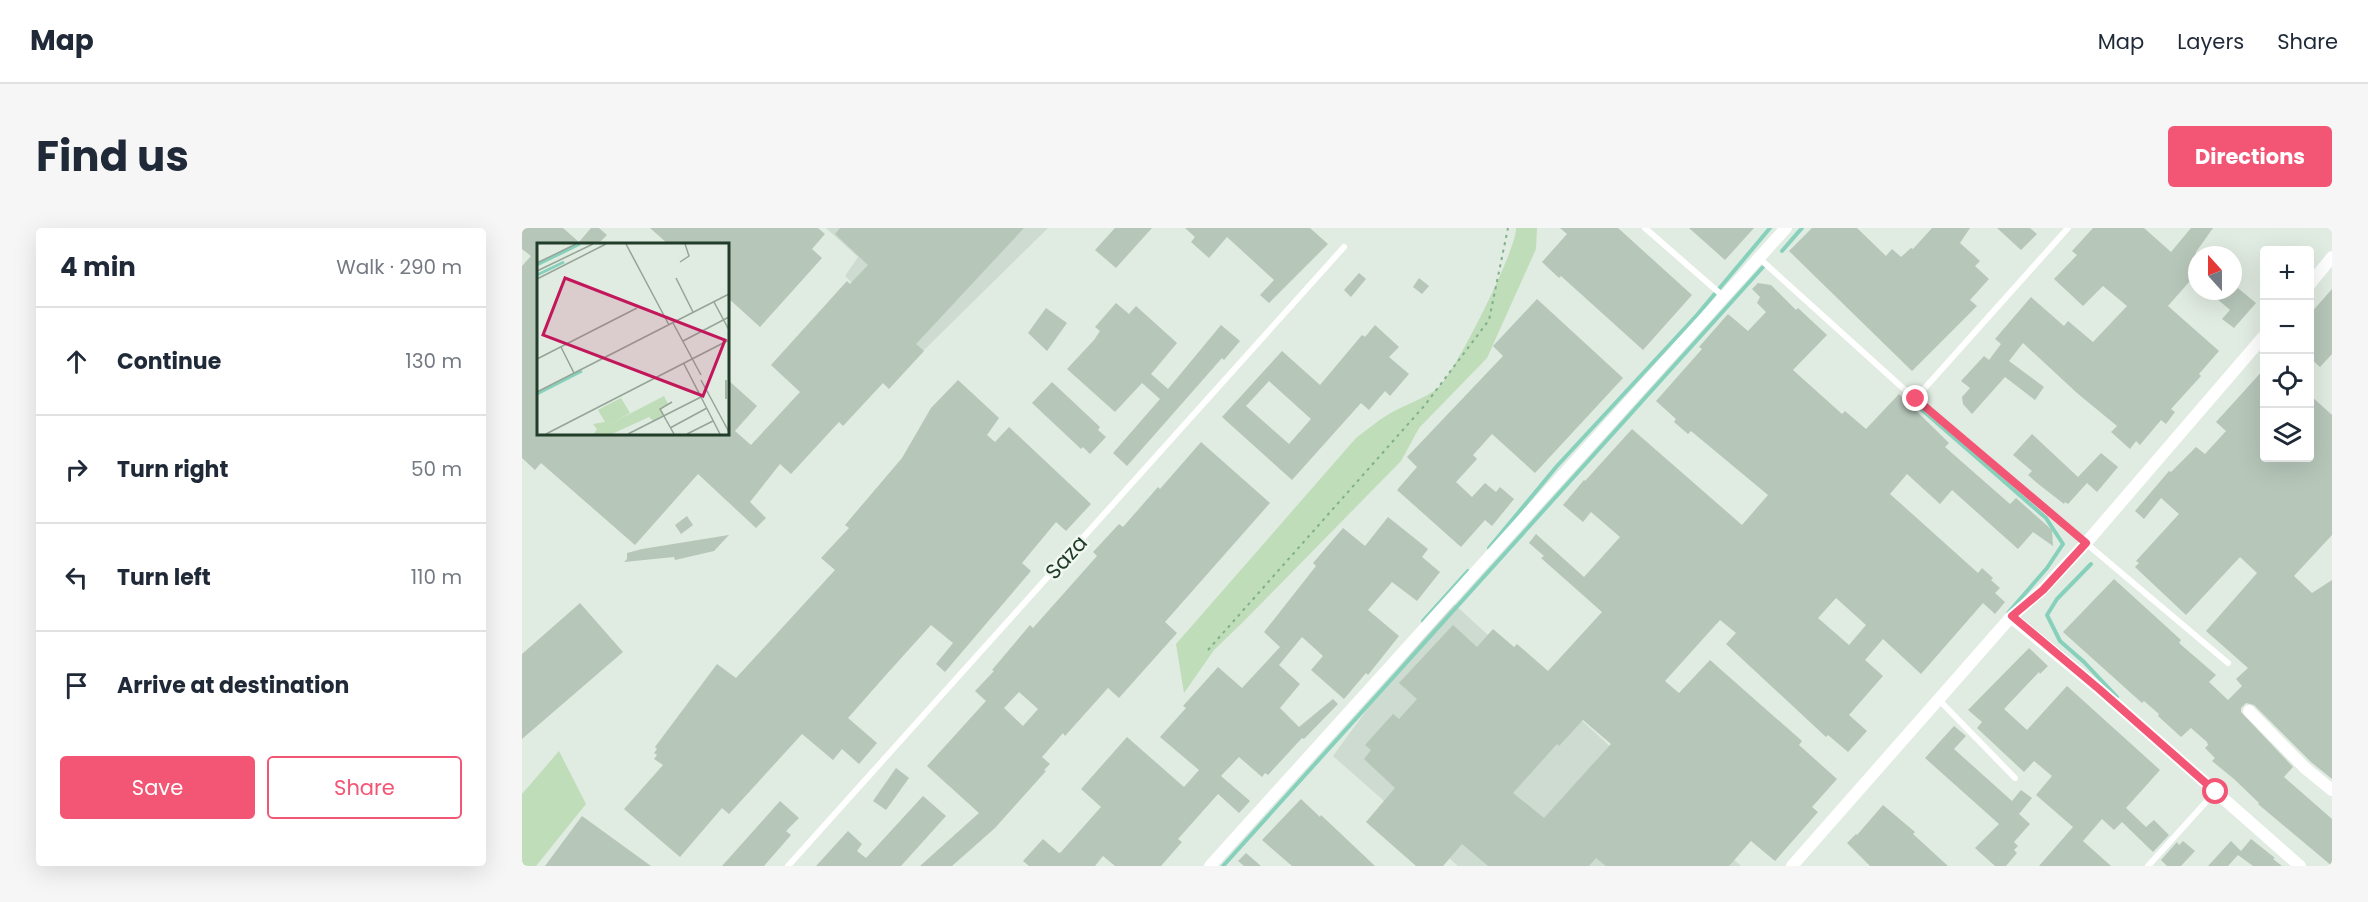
<!DOCTYPE html>
<meta charset="utf-8">
<style>
:root{--surface:#fff;--page:#f6f6f7;--text:#1f2937;--muted:#747a83;--line:#e0e1e3;--accent:#f35675}
body{margin:0;font-family:Poppins,sans-serif;background:var(--page);color:var(--text)}
.controls{position:absolute;right:18px;top:18px;display:grid;overflow:hidden;border-radius:6px;box-shadow:0 6px 24px #0002}
.controls button{width:54px;height:54px;display:grid;place-items:center;padding:0;border:0;border-bottom:2px solid var(--line);background:var(--surface);color:var(--text);font:30px sans-serif}
.compass{position:absolute;left:1666px;top:18px;width:54px;height:54px;border-radius:50%;background:var(--surface);box-shadow:0 6px 24px #0002;rotate:339deg}
.stop{position:absolute;width:18px;height:18px;margin:-14px;border:4px solid #f35675;border-radius:50%;background:#fff}
.stop.end{background:#f35675;border-color:#fff;box-shadow:0 2px 6px #0008}
.list{margin:0;padding:0;list-style:none}
h2{display:flex;justify-content:space-between;align-items:center;height:78px;margin:0;padding:0 24px;font-size:26px}
h2 small{font-size:20px;font-weight:400;color:var(--muted)}
.list li{display:grid;grid-template-columns:39px 1fr auto;gap:18px;align-items:center;box-sizing:border-box;height:108px;padding:0 24px;border-top:2px solid var(--line)}
.list b{display:block;font-size:22px;white-space:nowrap}
.list em{font-size:20px;font-style:normal;color:var(--muted)}
.actions{display:flex;gap:12px;padding:18px 24px}
.actions a{flex:1;padding:14px 0;border:2px solid var(--accent);border-radius:6px;text-align:center;font-size:21px;color:var(--accent)}
.actions .main{background:var(--accent);color:#fff}
.icon{flex:none;width:33px;height:33px;fill:none;stroke:currentColor;stroke-width:2;stroke-linecap:round;stroke-linejoin:round}
.map{position:relative;flex:none;width:1810px;height:638px;overflow:hidden;border-radius:6px}
header{display:flex;align-items:center;gap:36px;box-sizing:border-box;height:84px;padding:0 30px;background:var(--surface);border-bottom:2px solid var(--line)}
header strong{font-size:28px}
nav{display:flex;gap:33px;margin-inline-start:auto;font-size:21px}
.intro{display:flex;align-items:center;justify-content:space-between;box-sizing:border-box;height:144px;padding:0 36px}
h1{margin:0;font-size:42px}
.button{padding:15px 27px;border-radius:6px;background:var(--accent);color:#fff;font-size:21px;font-weight:700}
main{display:flex;gap:36px;padding:0 36px}
aside{flex:1;background:var(--surface);border-radius:6px;box-shadow:0 6px 24px #0002}
.map>svg:first-child{display:block}
.built{fill:#cedbd0}
.green{fill:#bfddb9}
.lines{fill:none;stroke-linecap:round;stroke-linejoin:round}
.stream{stroke:#87d1bc;stroke-width:4}
.building{fill:#b6c6b9;fill-rule:evenodd}
.path{stroke:#80af8c;stroke-width:2;stroke-dasharray:3 4.5;stroke-linecap:butt}
.lane{stroke:#fff;stroke-width:6}
.street{stroke:#fff;stroke-width:12}
.route{stroke:#f35675;stroke-width:8}
.labels{text-anchor:middle;dominant-baseline:central;stroke-width:5;stroke-linejoin:round;paint-order:stroke}
.street-label{font-size:21px;fill:#213c29;stroke:#f1f8f1}
.inset-river{fill:none;stroke:#87d1bc;stroke-width:3}
.inset-road{fill:none;stroke:#94a597;stroke-width:1.5}
.view{fill:#c2185b;fill-opacity:0.15;stroke:#c2185b;stroke-width:3}
.inset-edge{fill:none;stroke:#213c29;stroke-width:3}
</style>
<header>
<strong>Map</strong>
<nav><a>Map</a><a>Layers</a><a>Share</a></nav>
</header>
<div class="intro"><h1>Find us</h1><a class="button">Directions</a></div>
<main>
<aside>
<h2>4 min<small>Walk · 290 m</small></h2>
<ul class="list">
<li><svg class="icon" aria-label="ahead" viewBox="0 0 24 24"><path d="M12 20V5M6 11l6-6 6 6"/></svg><div><b>Continue</b></div><em>130 m</em></li>
<li><svg class="icon" aria-label="right" viewBox="0 0 24 24"><path d="M7 20v-9h11M14 6l5 5-5 5"/></svg><div><b>Turn right</b></div><em>50 m</em></li>
<li><svg class="icon" aria-label="left" viewBox="0 0 24 24"><path d="M17 20v-9H6M10 6l-5 5 5 5"/></svg><div><b>Turn left</b></div><em>110 m</em></li>
<li><svg class="icon" aria-label="arrive" viewBox="0 0 24 24"><path d="M6 21V4h12l-3 4 3 4H6"/></svg><div><b>Arrive at destination</b></div></li>
</ul>
<div class="actions"><a class="main">Save</a><a>Share</a></div>
</aside>
<div class="map">
<svg width="1810" height="638" viewBox="0 0 1810 638">
<rect width="100%" height="100%" fill="#e0ebe1"/>
<!-- built -->
<path class="built" d="M304,0H526L400,124L323,48L336,29Z
M931,375L1219,638H936L811,528L866,453Z"/>
<!-- green -->
<path class="green" d="M994,0H1015L1014,21L965,130L897,200L879,233L721,394L692,422L662,465L654,416L834,210C845,202 855,193 867,186C882,177 902,171 916,160C932,147 996,19 994,0Z
M37,523L64,576L14,638H0V566Z"/>
<g class="lines">
<!-- stream -->
<path class="stream" d="M1260,23L1280,0
M1390,173L1524,290L1541,316L1525,340L1486,385
M967,320L1035,238L1175,87L1248,0
M1569,336L1535,371L1525,387L1538,413L1562,434L1595,469
M901,393L946,343
M701,638L1241,39"/>
</g>
<!-- building -->
<path class="building" d="M0,0H41L57,14L69,0H77L85,7L76,16H16V206H206V152L235,178L213,203L229,217L278,164L249,137L325,53L328,56L346,37L313,6L318,0H502L394,116L402,123L367,161L361,155L321,198L317,194L269,246L258,236L228,274L244,290L234,300L176,246L113,317L19,235L13,242L0,230V38L9,28L0,21Z
M128,0H296L303,6L290,21L300,30L238,99L206,70V16H146Z
M593,0H630L594,40L573,22Z
M663,0H788L806,16L747,75L738,67L752,52L705,9L687,30L669,14L673,9Z
M1038,0H1096L1170,67L1121,122L1039,48L1037,50L1020,34L1045,6Z
M1167,0H1232L1203,32Z
M1290,0H1335L1364,28L1370,21L1379,29L1389,20L1391,21L1410,0H1448L1438,15L1458,33L1453,38L1467,51L1448,72L1455,78L1390,143L1267,23Z
M1475,0H1508L1515,6L1499,22Z
M1571,0H1622L1649,24L1669,0H1691L1674,24L1675,45L1646,78L1697,123L1677,146L1679,148L1649,181L1653,184L1644,196L1639,192L1618,217L1614,213L1608,221L1589,204L1595,198L1555,165L1501,115L1487,133L1522,159L1513,172L1483,149L1450,186L1441,176L1440,169L1448,160L1439,153L1462,128L1467,132L1479,116L1473,111L1509,69L1542,98L1546,93L1571,114L1605,78L1581,58L1561,78L1532,51L1555,27L1550,23Z
M837,45L844,51L829,69L822,62Z
M897,50L907,58L900,66L891,59Z
M1236,55L1249,57L1274,82L1276,80L1305,107L1271,142L1320,186L1323,183L1344,201L1377,166L1427,215L1423,219L1488,276L1494,270L1530,302L1531,318L1511,304L1496,321L1430,262L1418,276L1385,246L1368,266L1456,345L1460,340L1471,350L1469,352L1478,360L1473,365L1483,374L1473,386L1461,375L1399,446L1361,411L1343,432L1361,448L1327,487L1345,503L1326,524L1306,507L1304,509L1204,416L1214,405L1198,392L1143,453L1157,465L1188,432L1280,513L1277,517L1315,551L1290,579L1296,584L1253,633L1229,613L1207,638H1084L1074,630L1067,638H966L940,616L921,638H894L844,594L873,560L842,531L849,522L843,517L871,486L877,491L895,471L877,455L931,397L955,419L971,401L992,419L995,416L1026,443L1080,384L1019,330L1022,328L1007,315L1014,306L1062,349L1098,309L1069,284L1061,294L1041,277L1062,252L1063,253L1110,201L1220,297L1246,267L1169,203L1166,206L1152,194L1154,191L1134,173L1180,121L1177,119L1206,86L1226,103L1244,84L1235,75L1238,69L1230,61ZM1314,370L1344,397L1327,417L1296,390ZM1061,492L1089,516L1022,590L991,565L1035,516L1037,518Z
M1711,56L1734,75L1712,100L1700,91L1708,82L1686,63H1711Z
M1810,61V126L1798,139L1788,130V86Z
M1015,71L1101,150L1013,245L970,206L951,227L955,231L934,254L950,269L963,255L974,264L978,259L992,271L970,298L963,292L939,319L875,262L895,239L885,229L981,128L971,118Z
M594,75L607,86L614,78L655,115L629,146L646,161L699,97L718,113L702,132L700,130L605,238L591,225L638,171L620,155L593,184L545,141L572,112L578,103L573,99Z
M524,80L545,95L525,123L506,105Z
M853,97L877,119L867,129L887,146L868,168L863,163L847,182L839,175L770,252L700,189L760,123L798,157L840,107L843,109ZM747,153L789,191L767,216L724,178Z
M1743,140V230H1788V167L1810,187V307L1772,348L1790,365L1810,352V551L1789,534L1732,477L1724,475L1719,480V484L1771,539L1762,549L1810,591V638L1736,576L1737,575L1712,551L1690,533L1693,530L1683,520L1686,517L1685,514L1669,500L1659,509L1636,488L1637,486L1622,473L1620,475L1541,404L1592,351L1659,412L1657,415L1694,447L1687,454L1706,472L1720,458L1714,451L1726,440L1684,403L1735,345L1718,329L1664,387L1613,339L1617,335L1614,333L1657,286L1639,270L1622,291L1613,283L1647,243L1649,244L1674,219L1683,226L1704,203L1694,194Z
M436,152L477,190L465,207L473,214L487,199L569,276L544,303L534,294L500,335L509,343L423,444L414,436L431,415L409,397L363,448L326,490L355,515L337,536L320,521L311,532L280,506L207,586L200,580L158,629L102,581L141,537L132,531L135,527L132,525L135,521L133,519L195,436L214,450L313,342L299,330L327,300L323,297L380,230L409,180Z
M530,154L578,199L576,202L584,209L568,226L561,219L559,221L510,175Z
M1510,206L1556,249L1579,225L1596,239L1575,264L1565,255L1546,276L1543,274L1542,276L1515,255L1506,247L1510,243L1491,227Z
M679,214L748,275L643,394L655,405L597,470L586,460L543,508L541,505L520,529L528,536L522,542L524,543L473,600L430,638H398L457,585L405,538L464,473L453,463L472,443L470,442L508,397L511,400L575,328L571,324L597,296L601,299L636,259L638,261ZM497,464L516,481L501,498L482,480Z
M165,288L171,297L159,306L153,297Z
M866,289L906,321L900,329L918,344L895,373L870,354L846,382L877,408L846,447L844,445L822,471L789,442L801,428L780,409L757,437L778,456L758,480L777,499L811,471L816,476L782,511L780,510L746,547L743,545L740,549L717,529L699,548L728,573L717,585L696,566L656,611L660,614L639,638H593L581,628L573,638H507L501,633L521,611L537,625L539,624L579,579L559,561L605,509L662,559L677,542L638,509L664,480L661,478L696,439L720,460L758,419L742,404L794,338L791,335L821,300L843,318Z
M207,307L192,323L153,332L152,329L102,334L105,331V325L120,321Z
M58,375L101,424L0,511V426Z
M1507,420L1526,438L1518,446L1517,444L1482,481L1505,502L1545,458L1638,542L1604,580L1624,599L1632,592L1647,607L1631,624L1600,594L1592,602L1580,591L1561,613L1589,638H1517L1551,599L1514,567L1530,548L1512,533L1502,544L1455,500L1460,494L1446,482Z
M1432,498L1444,508L1432,521L1490,573L1499,562L1510,570L1497,586L1508,596L1492,614L1496,618L1492,622L1495,625L1484,638H1473L1453,620L1477,596L1403,530Z
M374,540L387,550L364,582L351,573Z
M401,568L424,588L379,638H294L326,603L340,616L335,623L344,630Z
M779,571L798,589L799,587L853,638H770L740,612Z
M258,573L277,590L264,603L269,607L242,638H200Z
M1361,577L1393,604L1391,606L1426,638H1348L1325,615L1334,606L1335,607Z
M60,588L129,638H23Z
M1729,611L1753,630L1751,631L1760,638H1731L1716,627L1706,638H1686L1709,613L1719,623Z
M1661,613L1673,623L1659,638H1645L1639,632L1655,614L1657,617Z
M724,625L739,638H722L716,633Z"/>
<g class="lines">
<!-- path -->
<path class="path" d="M686,422L903,177L967,92L986,0"/>
<!-- lane -->
<path class="lane" d="M1123,0L1202,69
M1237,30L1393,171L1706,435
M1393,171L1546,0
M1417,472L1493,550
M266,638L822,19
M1626,638L1693,564"/>
<!-- street -->
<path class="street" d="M1788,56L1810,29
M1489,389L1577,461L1778,638
M1727,483L1783,540L1810,562
M688,638L1264,0
M1270,638L1489,389L1521,361L1564,315L1742,108"/>
</g>
<g class="lines">
<!-- route -->
<path class="route" d="M1394,171L1564,315L1521,362L1490,388L1577,461L1694,564"/>
</g>
<g class="labels">
<!-- street labels -->
<g class="street-label">
<text transform="translate(544 329) rotate(-48)">Saza</text>
</g>
</g>
<!-- overview -->
<g transform="translate(15 15)">
<rect width="192" height="192" fill="#e0ebe1"/>
<path d="M127,153L131,161L124,165L127,172L116,178L112,174L75,191H57L60,186L56,181L68,179L61,167L72,161L84,155L93,170L71,182Z" fill="#bfddb9"/>
<path class="inset-river" d="M0,22L43,1M0,32L27,19M0,151L45,128"/>
<path class="inset-road" d="M89,1L132,82M143,19L152,13L148,1M0,20L39,1M0,28L56,1M139,35L156,69M0,36L69,1M177,59L192,87M136,80L164,132M146,98L192,74M24,104L37,130M0,116L100,65M147,121L183,191M164,137L192,189M0,149L192,51M189,156V137M135,159L123,166L137,191M133,185L170,165M9,191L192,97M91,191L164,154M150,191L176,178"/>
<path class="view" d="M28,35L188,97L166,153L6,92Z"/>
<rect width="192" height="192" class="inset-edge"/>
</g>
</svg>
<div class="controls">
<button>+</button>
<button>−</button>
<button><svg class="icon" aria-label="locate" viewBox="0 0 24 24"><circle cx="12" cy="12" r="6"/><path d="M12 2v4M12 18v4M2 12h4M18 12h4"/></svg></button>
<button><svg class="icon" aria-label="layers" viewBox="0 0 24 24"><path d="M12 4l9 5-9 5-9-5zM3 14l9 5 9-5"/></svg></button>
</div>
<svg class="compass" viewBox="-18 -18 36 36"><path d="M0-13l5 13h-10z" fill="#e53935"/><path d="M0 13l5-13h-10z" fill="#747a83"/></svg>
<div class="stop" style="left:1694px;top:564px"></div>
<div class="stop end" style="left:1394px;top:171px"></div>
</div>
</main>
